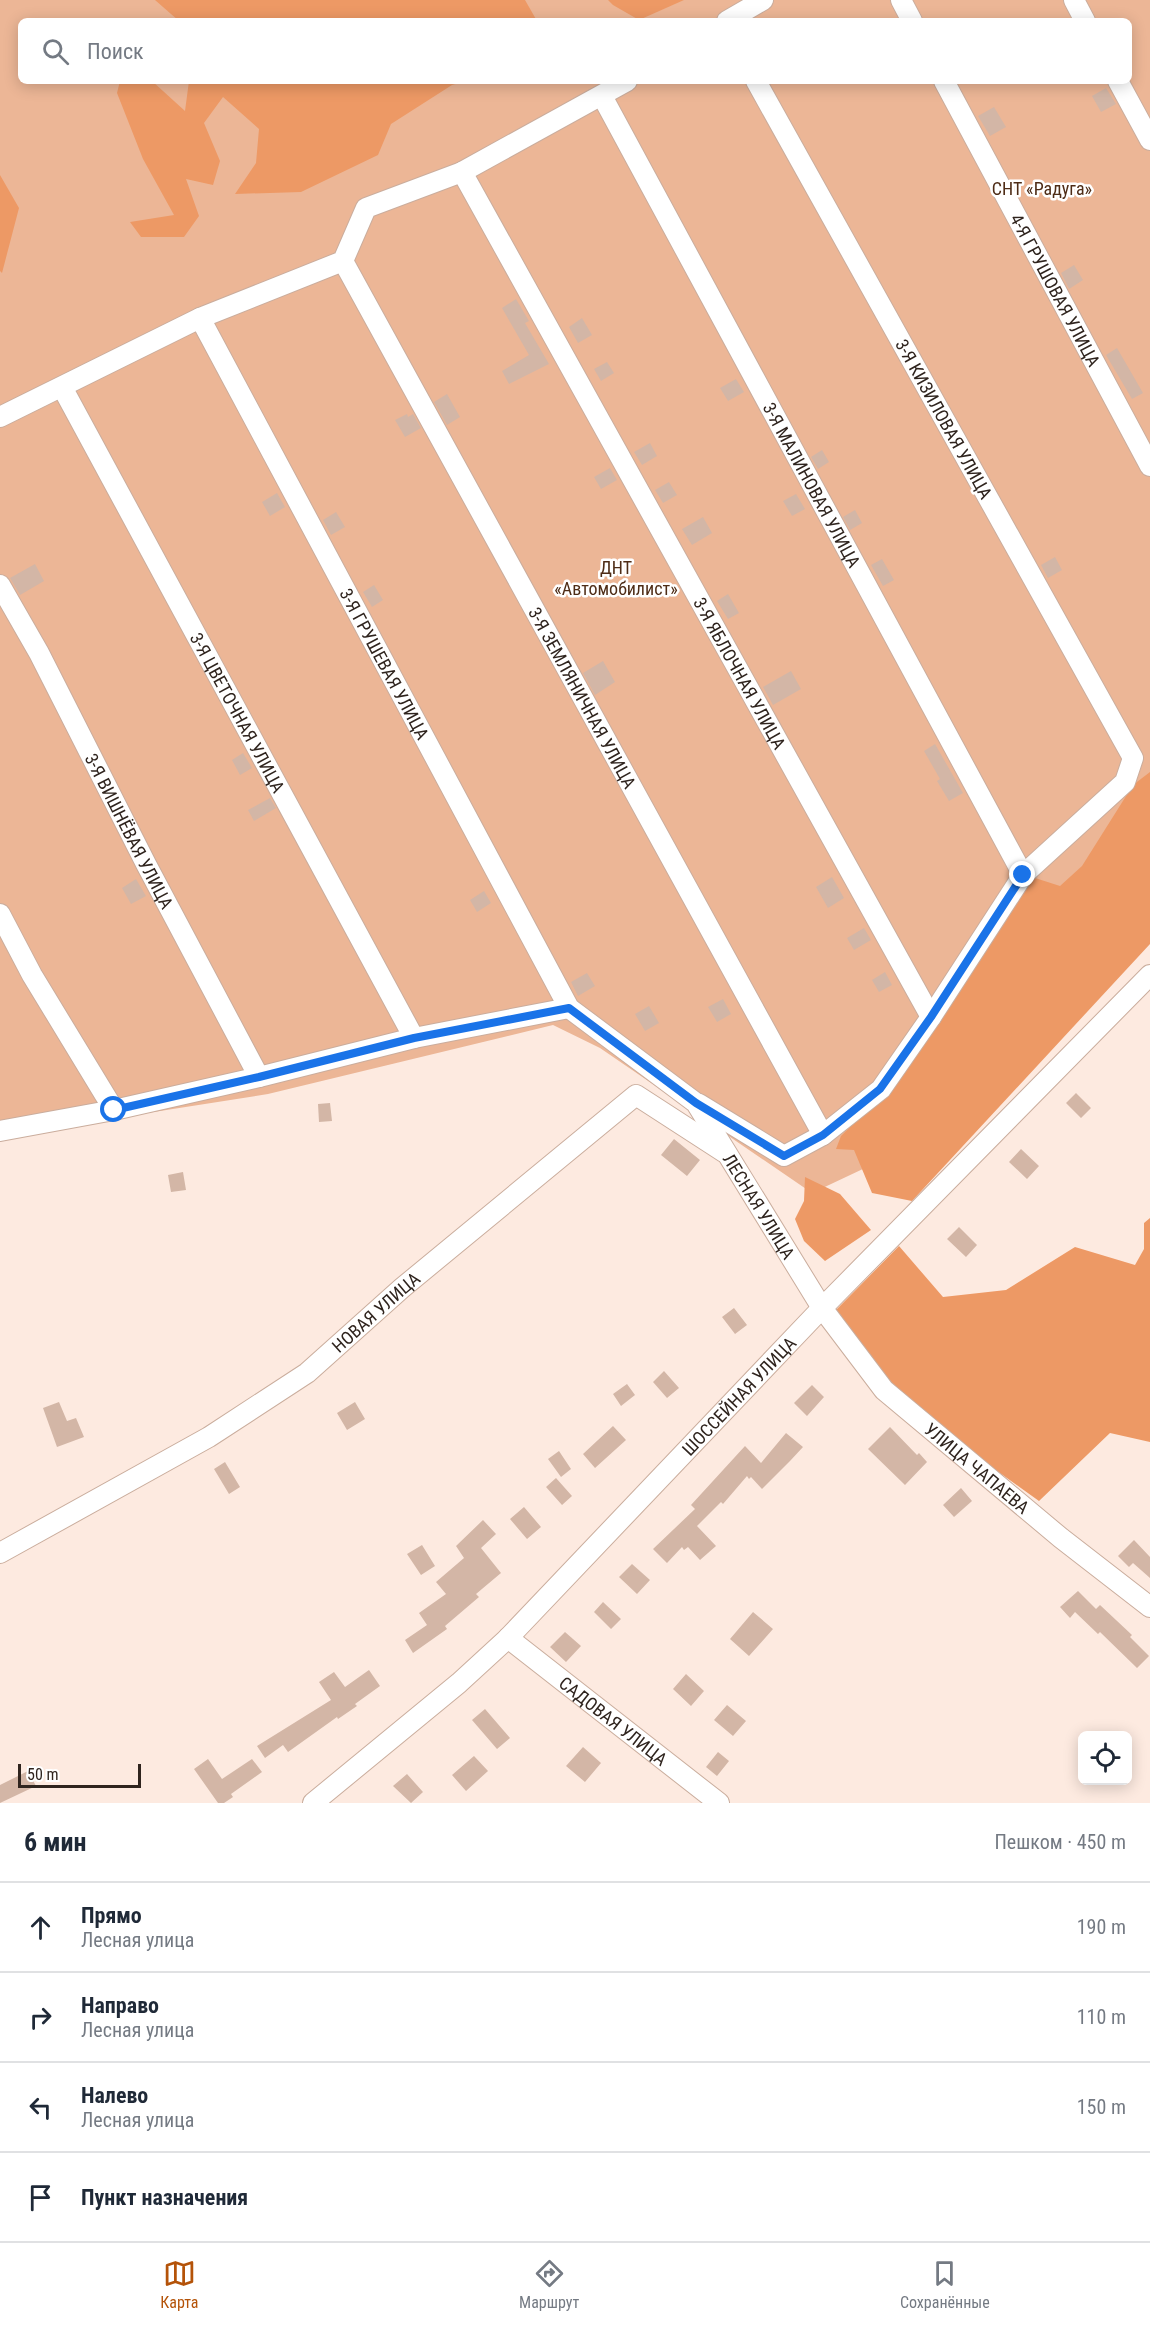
<!DOCTYPE html>
<html lang="ru">
<meta charset="utf-8">
<style>
:root{--surface:#fff;--page:#f2f2f3;--text:#1f2937;--muted:#747a83;--line:#e0e1e3;--accent:#b45309}
body{margin:0;font-family:"Roboto Condensed",sans-serif;background:var(--page);color:var(--text)}
.controls{position:absolute;right:18px;bottom:18px;display:grid;overflow:hidden;border-radius:9px;box-shadow:0 3px 15px #0003}
.controls button{width:54px;height:54px;display:grid;place-items:center;padding:0;border:0;border-bottom:2px solid var(--line);background:var(--surface);color:var(--text);font:30px sans-serif}
.scale{position:absolute;left:18px;bottom:15px;width:123px;box-sizing:border-box;padding-left:6px;border:3px solid #2f241e;border-top:0;font-size:16px;line-height:21px;white-space:nowrap;color:#2f241e;-webkit-text-stroke:4px #fff;paint-order:stroke}
.stop{position:absolute;width:18px;height:18px;margin:-14px;border:4px solid #1a73e8;border-radius:50%;background:#fff}
.stop.end{background:#1a73e8;border-color:#fff;box-shadow:0 2px 6px #0008}
.list{margin:0;padding:0;list-style:none}
h2{display:flex;justify-content:space-between;align-items:center;height:78px;margin:0;padding:0 24px;font-size:26px}
h2 small{font-size:20px;font-weight:400;color:var(--muted)}
.list li{display:grid;grid-template-columns:39px 1fr auto;gap:18px;align-items:center;box-sizing:border-box;height:90px;padding:0 24px;border-top:2px solid var(--line)}
.list b{display:block;font-size:22px;white-space:nowrap}
.list p{margin:0;font-size:20px;white-space:nowrap;color:var(--muted)}
.list em{font-size:20px;font-style:normal;color:var(--muted)}
.icon{flex:none;width:33px;height:33px;fill:none;stroke:currentColor;stroke-width:2;stroke-linecap:round;stroke-linejoin:round}
.map{position:relative;flex:none;width:1150px;height:1803px;overflow:hidden}
.search{position:absolute;background:var(--surface);box-shadow:0 3px 15px #0003;left:18px;right:18px;top:18px;height:66px;display:flex;align-items:center;gap:15px;box-sizing:border-box;padding:0 21px;border-radius:9px;color:var(--muted);font-size:22px}
.sheet{height:438px;background:var(--surface)}
nav{display:flex;justify-content:space-around;align-items:center;box-sizing:border-box;height:84px;border-top:2px solid var(--line);background:var(--surface);font-size:16px;color:var(--muted)}
nav a{display:grid;justify-items:center;gap:3px}
nav .on{color:var(--accent)}
.map>svg:first-child{display:block}
.green{fill:#ecb696;fill-rule:evenodd}
.forest{fill:#ed9965}
.building{fill:#d3b6a6}
.lines{fill:none;stroke-linecap:round;stroke-linejoin:round}
.street-casing{stroke:#caad9d;stroke-width:22}
.street{stroke:#fff;stroke-width:20}
.route{stroke:#1a73e8;stroke-width:8}
.labels{text-anchor:middle;dominant-baseline:central;stroke-width:5;stroke-linejoin:round;paint-order:stroke}
.park-label{font-size:18px;fill:#4e2c16;stroke:#fff}
.street-label{font-size:18px;fill:#2f241e;stroke:#fff}
</style>
<div class="map">
<svg width="1150" height="1803" viewBox="0 0 1150 1803">
<rect width="100%" height="100%" fill="#fdeae0"/>
<!-- green -->
<path class="green" d="M0,0H1150V820L935,1135L812,1193L600,1048L553,1025L268,1094L0,1136ZM21,21H1129V81H21Z"/>
<!-- forest -->
<path class="forest" d="M155,0H525L537,21H179Z
M608,0H684L639,20L613,5Z
M120,81H152L185,111L189,81H466L452,85L391,124L378,155L301,192L235,194L256,163L259,129L223,97L204,123L220,161L213,185L186,179L199,216L184,237H141L130,222L174,215L143,159L117,93Z
M0,175L19,208L2,273L0,271Z
M1150,772V944L912,1201L872,1193L854,1150L836,1149L841,1136L902,1075L982,956L1032,877L1060,886L1082,866L1133,785Z
M805,1177L840,1194L871,1230L825,1261L804,1241L795,1219L804,1201Z
M1150,1218V1442L1110,1433L1039,1501L943,1432L884,1375L836,1310L899,1246L943,1297L1006,1290L1075,1247L1135,1265L1144,1249V1223Z"/>
<!-- building -->
<path class="building" d="M1106,88L1116,104L1101,112L1092,96Z
M994,107L1006,127L990,136L978,116Z
M1074,265L1083,280L1069,289L1061,273Z
M516,299L529,321L525,323L549,364L509,384L502,371L529,355L502,308Z
M582,318L592,335L578,343L569,327Z
M1117,348L1143,393L1132,399L1106,355Z
M607,362L614,373L601,381L594,369Z
M736,379L744,392L728,401L720,388Z
M447,394L460,417L447,425L434,402Z
M407,414L408,417L413,414L421,428L405,437L395,420Z
M650,443L657,456L642,465L634,452Z
M822,450L829,462L818,469L811,457Z
M610,468L617,480L601,489L594,477Z
M669,482L677,495L663,503L655,490Z
M277,493L285,507L270,516L262,502Z
M796,494L805,509L792,516L783,501Z
M855,510L862,523L850,530L843,517Z
M336,512L345,527L331,535L323,520Z
M703,517L712,533L692,545L682,529Z
M1055,557L1062,570L1048,578L1041,565Z
M882,559L894,580L883,586L871,565Z
M35,564L44,581L20,595L10,578Z
M374,585L383,600L372,607L363,592Z
M728,594L739,613L728,619L717,601Z
M603,661L615,682L595,695L583,673Z
M791,671L801,689L773,705L763,687Z
M935,744L963,793L949,801L937,781L940,779L924,751Z
M243,753L252,768L240,775L232,760Z
M270,798L276,808L254,821L248,810Z
M832,877L844,898L828,908L816,887Z
M136,879L146,896L131,904L122,888Z
M484,891L491,903L477,912L470,900Z
M864,928L871,940L854,950L847,938Z
M885,972L892,985L879,992L872,980Z
M587,973L595,986L578,996L571,982Z
M723,999L731,1014L717,1022L708,1007Z
M649,1006L659,1023L645,1031L635,1014Z
M1076,1093L1091,1108L1081,1118L1066,1103Z
M330,1103L332,1121L319,1122L318,1104Z
M674,1139L700,1160L687,1176L661,1155Z
M1021,1149L1039,1166L1027,1179L1009,1162Z
M183,1172L186,1190L171,1192L168,1175Z
M959,1227L977,1245L966,1257L947,1239Z
M734,1308L747,1325L735,1334L722,1317Z
M664,1371L679,1388L667,1398L653,1382Z
M627,1384L635,1395L621,1406L613,1394Z
M812,1385L824,1397L807,1416L794,1403Z
M59,1402L67,1421L76,1418L84,1437L57,1447L43,1408Z
M355,1402L365,1419L347,1430L337,1413Z
M613,1426L626,1440L595,1468L583,1454Z
M890,1427L917,1455L919,1453L927,1462L905,1485L868,1449Z
M786,1433L803,1447L790,1461L762,1489L751,1477L749,1479L747,1476L723,1504L721,1502L697,1526L716,1546L700,1560L688,1547L684,1550L682,1547L667,1563L653,1549L695,1509L691,1505L745,1446L761,1463Z
M559,1451L571,1469L561,1477L548,1459Z
M225,1462L240,1487L229,1494L214,1469Z
M556,1478L572,1496L562,1505L546,1487Z
M961,1488L972,1501L954,1517L943,1505Z
M524,1507L541,1527L527,1539L510,1519Z
M483,1520L496,1534L481,1548L501,1573L476,1594L479,1597L445,1626L447,1629L413,1653L405,1640L427,1625L419,1613L446,1594L436,1582L464,1558L456,1546Z
M1134,1540L1150,1557V1578L1133,1563L1129,1567L1118,1556Z
M422,1545L435,1566L421,1575L407,1554Z
M632,1564L650,1580L637,1594L619,1577Z
M1078,1591L1096,1609L1100,1605L1132,1635L1130,1637L1149,1656L1137,1668L1100,1632L1098,1634L1075,1612L1070,1618L1060,1607Z
M603,1602L621,1619L611,1629L594,1612Z
M753,1612L773,1629L749,1656L730,1639Z
M565,1632L581,1646L566,1662L550,1647Z
M369,1670L380,1686L355,1704L357,1706L338,1719L337,1717L288,1752L283,1745L265,1758L257,1746L331,1700L319,1682L334,1672L345,1687Z
M686,1674L704,1691L691,1706L673,1689Z
M727,1705L746,1721L733,1736L714,1720Z
M485,1709L510,1738L497,1749L472,1720Z
M583,1747L601,1763L585,1782L566,1766Z
M718,1752L729,1761L717,1776L706,1767Z
M474,1756L488,1771L466,1791L452,1775Z
M208,1759L222,1779L252,1759L262,1772L231,1794L233,1797L224,1803H218L194,1769Z
M28,1771L36,1786L0,1803V1785Z
M407,1774L423,1792L411,1803L393,1786Z"/>
<g class="lines">
<defs>
<g id="street">
<path d="M901,0L912,21"/>
<path d="M1074,0L1085,21"/>
<path d="M727,21L763,0"/>
<path id="s1" d="M944,81L1150,466"/>
<path d="M1118,81L1150,140"/>
<path id="s2" d="M602,96L1023,875"/>
<path id="s3" d="M462,172L931,1017"/>
<path id="s4" d="M343,261L823,1135"/>
<path id="s5" d="M200,318L569,1008L696,1103L822,1308L884,1390L1061,1538L1150,1607"/>
<path id="s6" d="M62,387L414,1038"/>
<path d="M0,417L200,318L343,261L366,208L462,172L627,81"/>
<path id="s7" d="M0,585L39,653L146,864L259,1077"/>
<path d="M0,914L32,975L114,1110"/>
<path d="M699,1104L784,1156L823,1135L881,1089L931,1017L1023,875L1125,782L1133,758L756,81"/>
<path d="M0,1131L114,1110L259,1077L414,1038L569,1008"/>
<path id="s8" d="M0,1553L209,1437L307,1373L402,1288L636,1095L724,1152"/>
<path id="s9" d="M508,1638L719,1803"/>
<path id="s10" d="M313,1803L459,1683L508,1638L822,1308L1150,975"/>
</g>
</defs>
<!-- street casing -->
<use href="#street" class="street-casing"/>
<!-- street -->
<use href="#street" class="street"/>
</g>
<g class="lines">
<!-- route -->
<path class="route" d="M114,1110L259,1077L414,1038L569,1008L696,1103L784,1156L823,1135L880,1089L931,1017L1023,875"/>
</g>
<g class="labels">
<!-- park labels -->
<g class="park-label">
<text x="1042" y="188">СНТ «Радуга»</text>
<text x="616" y="567">ДНТ<tspan x="616" dy="21">«Автомобилист»</tspan></text>
</g>
<!-- street labels -->
<g class="street-label">
<text stroke="none"><textPath href="#s1" startOffset="237">4-Я ГРУШОВАЯ УЛИЦА</textPath></text>
<text transform="translate(944 419) rotate(61)">3-Я КИЗИЛОВАЯ УЛИЦА</text>
<text stroke="none"><textPath href="#s2" startOffset="442">3-Я МАЛИНОВАЯ УЛИЦА</textPath></text>
<text stroke="none"><textPath href="#s5" startOffset="392">3-Я ГРУШЕВАЯ УЛИЦА</textPath></text>
<text stroke="none"><textPath href="#s3" startOffset="573">3-Я ЯБЛОЧНАЯ УЛИЦА</textPath></text>
<text stroke="none"><textPath href="#s4" startOffset="498">3-Я ЗЕМЛЯНИЧНАЯ УЛИЦА</textPath></text>
<text stroke="none"><textPath href="#s6" startOffset="370">3-Я ЦВЕТОЧНАЯ УЛИЦА</textPath></text>
<text stroke="none"><textPath href="#s7" startOffset="278">3-Я ВИШНЁВАЯ УЛИЦА</textPath></text>
<text stroke="none"><textPath href="#s5" startOffset="1062">ЛЕСНАЯ УЛИЦА</textPath></text>
<text stroke="none"><textPath href="#s8" startOffset="448">НОВАЯ УЛИЦА</textPath></text>
<text stroke="none"><textPath href="#s10" startOffset="590">ШОССЕЙНАЯ УЛИЦА</textPath></text>
<text stroke="none"><textPath href="#s5" startOffset="1406">УЛИЦА ЧАПАЕВА</textPath></text>
<text stroke="none"><textPath href="#s9" startOffset="134">САДОВАЯ УЛИЦА</textPath></text>
</g>
</g>
</svg>
<div class="controls">
<button><svg class="icon" aria-label="locate" viewBox="0 0 24 24"><circle cx="12" cy="12" r="6"/><path d="M12 2v4M12 18v4M2 12h4M18 12h4"/></svg></button>
</div>
<div class="scale">50 m</div>
<div class="stop" style="left:114px;top:1110px"></div>
<div class="stop end" style="left:1023px;top:875px"></div>
<div class="search"><svg class="icon" aria-label="search" viewBox="0 0 24 24"><circle cx="10" cy="10" r="6"/><path d="M15 15l6 6"/></svg>Поиск</div>
</div>
<section class="sheet">
<h2>6 мин<small>Пешком · 450 m</small></h2>
<ul class="list">
<li><svg class="icon" aria-label="ahead" viewBox="0 0 24 24"><path d="M12 20V5M6 11l6-6 6 6"/></svg><div><b>Прямо</b><p>Лесная улица</p></div><em>190 m</em></li>
<li><svg class="icon" aria-label="right" viewBox="0 0 24 24"><path d="M7 20v-9h11M14 6l5 5-5 5"/></svg><div><b>Направо</b><p>Лесная улица</p></div><em>110 m</em></li>
<li><svg class="icon" aria-label="left" viewBox="0 0 24 24"><path d="M17 20v-9H6M10 6l-5 5 5 5"/></svg><div><b>Налево</b><p>Лесная улица</p></div><em>150 m</em></li>
<li><svg class="icon" aria-label="arrive" viewBox="0 0 24 24"><path d="M6 21V4h12l-3 4 3 4H6"/></svg><div><b>Пункт назначения</b></div></li>
</ul>
</section>
<nav>
<a class="on"><svg class="icon" aria-label="map" viewBox="0 0 24 24"><path d="M3 6l6-2 6 2 6-2v14l-6 2-6-2-6 2zM9 4v14M15 6v14"/></svg>Карта</a>
<a><svg class="icon" aria-label="directions" viewBox="0 0 24 24"><path d="M12 3l9 9-9 9-9-9zM9 14v-3h6M13 9l2 2-2 2"/></svg>Маршрут</a>
<a><svg class="icon" aria-label="saved" viewBox="0 0 24 24"><path d="M7 4h10v16l-5-4-5 4z"/></svg>Сохранённые</a>
</nav>
